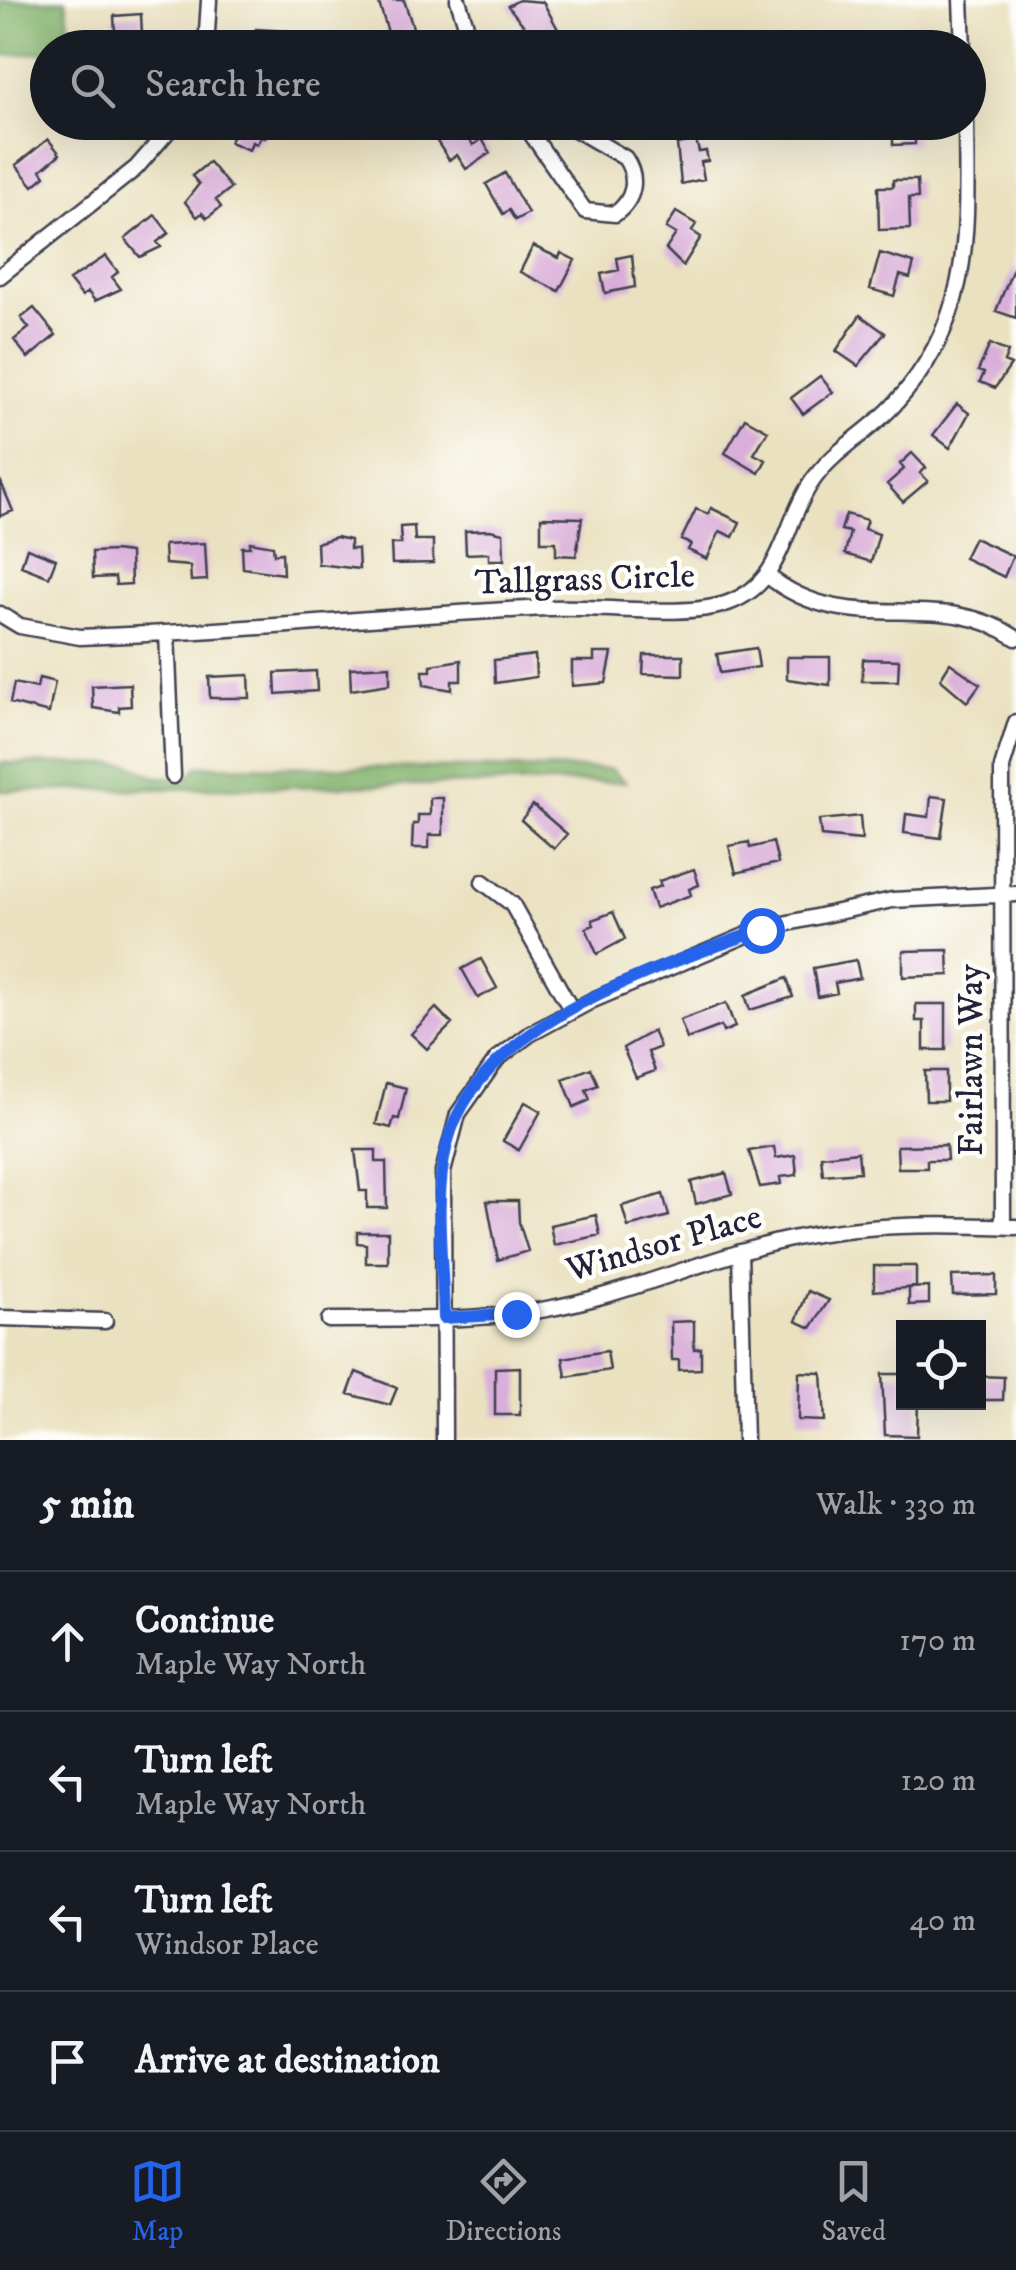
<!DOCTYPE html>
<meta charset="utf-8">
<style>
:root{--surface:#171b24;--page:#242831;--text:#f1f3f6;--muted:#9ea1a6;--line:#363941;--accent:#2563eb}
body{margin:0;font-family:"IM FELL DW Pica",serif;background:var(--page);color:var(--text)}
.controls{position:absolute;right:30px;bottom:30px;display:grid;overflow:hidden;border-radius:0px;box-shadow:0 10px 40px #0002}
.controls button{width:90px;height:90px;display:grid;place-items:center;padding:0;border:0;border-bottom:2px solid var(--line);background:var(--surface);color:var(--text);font:50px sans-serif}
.stop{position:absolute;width:30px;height:30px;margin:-22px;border:8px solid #2563eb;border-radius:50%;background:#fff}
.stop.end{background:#2563eb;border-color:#fff;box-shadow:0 2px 10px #0008}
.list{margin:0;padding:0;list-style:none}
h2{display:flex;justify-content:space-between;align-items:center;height:130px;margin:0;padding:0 40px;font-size:42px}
h2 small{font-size:32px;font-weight:400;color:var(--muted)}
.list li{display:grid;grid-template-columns:65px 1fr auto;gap:30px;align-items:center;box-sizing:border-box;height:140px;padding:0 40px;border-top:2px solid var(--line)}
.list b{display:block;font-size:38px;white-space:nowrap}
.list p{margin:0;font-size:32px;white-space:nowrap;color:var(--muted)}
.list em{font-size:32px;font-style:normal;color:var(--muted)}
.icon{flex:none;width:55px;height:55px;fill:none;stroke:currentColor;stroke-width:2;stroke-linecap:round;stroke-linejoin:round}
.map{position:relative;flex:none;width:1016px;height:1440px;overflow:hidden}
.search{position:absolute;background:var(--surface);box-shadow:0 10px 40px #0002;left:30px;right:30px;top:30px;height:110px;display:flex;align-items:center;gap:25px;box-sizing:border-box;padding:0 35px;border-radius:55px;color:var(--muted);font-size:38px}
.sheet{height:690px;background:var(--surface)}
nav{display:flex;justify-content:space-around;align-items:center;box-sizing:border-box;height:140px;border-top:2px solid var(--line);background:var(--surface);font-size:28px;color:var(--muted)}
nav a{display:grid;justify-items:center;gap:5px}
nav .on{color:var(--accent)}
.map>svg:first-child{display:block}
.forest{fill:#80b16b;stroke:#516a53;stroke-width:2.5}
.building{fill:#d9aeda}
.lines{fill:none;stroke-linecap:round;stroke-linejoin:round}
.minor-casing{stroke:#403f4f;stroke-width:19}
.minor{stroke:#fff;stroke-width:14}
.route{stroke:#2563eb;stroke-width:12}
.labels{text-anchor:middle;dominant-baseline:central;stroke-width:9;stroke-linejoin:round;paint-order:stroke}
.street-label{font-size:35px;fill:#22223b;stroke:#fdfcf7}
</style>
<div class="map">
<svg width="1016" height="1440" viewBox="0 0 1016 1440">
<rect width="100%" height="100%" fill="#fdfcf7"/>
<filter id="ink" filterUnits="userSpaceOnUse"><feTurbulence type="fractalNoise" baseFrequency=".01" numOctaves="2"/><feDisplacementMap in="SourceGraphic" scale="20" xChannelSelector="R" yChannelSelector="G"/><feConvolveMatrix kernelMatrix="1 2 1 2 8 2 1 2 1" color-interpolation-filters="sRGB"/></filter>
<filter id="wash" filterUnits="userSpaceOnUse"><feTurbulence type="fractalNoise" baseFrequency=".0048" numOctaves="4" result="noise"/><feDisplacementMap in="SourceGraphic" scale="40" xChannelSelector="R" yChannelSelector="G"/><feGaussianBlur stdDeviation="2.25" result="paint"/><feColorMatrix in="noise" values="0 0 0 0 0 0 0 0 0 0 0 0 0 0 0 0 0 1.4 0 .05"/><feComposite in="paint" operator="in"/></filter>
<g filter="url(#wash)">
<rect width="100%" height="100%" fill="#eae1c0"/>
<!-- forest -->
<path class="forest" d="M0,0H66L69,24L47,52L0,56Z
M0,763L129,764L156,777H189L198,766L611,769L625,782L0,791Z"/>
<g id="blocks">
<!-- building -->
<path class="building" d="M378,0H404L417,40L392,45Z
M519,0L543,2L560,33L545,41L550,48H512L532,36L508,6Z
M141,14L142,34H153L154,48H116L114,16Z
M256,29L288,31L287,48L255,44Z
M881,37H914V48H881Z
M238,122H271L265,138L261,137L257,144L252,142L249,150L230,142Z
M893,122H915V144L893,145Z
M460,125L473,145L482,139L490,153L466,169L457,155L449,160L436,140Z
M48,139L60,154L41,170L45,176L33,186L16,165Z
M696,140L699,152L706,151L708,161L701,162L704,179L681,184L677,144Z
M209,162L231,188L216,200L221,207L207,218L202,213L197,217L185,202L199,184L192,176Z
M505,173L528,213L515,220L509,210L503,214L486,184Z
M893,180H917L918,198H909L910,229L879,230L878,187H893Z
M676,212L696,224L692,231L701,237L683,266L666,249L676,234L666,228Z
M155,215L169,233L157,242L161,247L140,257L125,239Z
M533,246L559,258L561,253L575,260L559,291L520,272Z
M880,253L914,263L910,278L900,275L894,296L870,289Z
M632,255L635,287L605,293L601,274L619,270L617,258Z
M106,256L118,272L112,277L121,289L95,301L88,292L82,296L69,280Z
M1014,266H1016V318L996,311Z
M34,308L56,335L28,358L14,340L29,328L21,318Z
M860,315L885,333L858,366L836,351Z
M990,344L1008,352L1004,362L1011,365L995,388L980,382L984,373L978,371Z
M820,376L833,392L803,414L791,398Z
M957,404L969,413L950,448L933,435Z
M745,418L768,431L754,454L766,460L759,473L725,453Z
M912,453L926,468L920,473L928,481L903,502L887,484L904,469L900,464Z
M0,480L13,511L0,516Z
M711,508L740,522L733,537L720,531L707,559L688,550L691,544L681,540L696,509L708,514Z
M846,514L867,520L864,529L879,534L871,562L845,554L850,532L841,530Z
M541,517L582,518L576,556L556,555V542H541Z
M414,526L415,540H433V563L392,564L391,544H401L400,527Z
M490,530L503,533L504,560H489V553L466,554L465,531Z
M336,537L350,540V549H358L359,569L318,564L317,543Z
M974,538L1013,556L1004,577L964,558Z
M250,542L273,546L274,554L282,553L283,574L243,568L242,547H250Z
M205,543L207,580L191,581L190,566L165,564L164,545Z
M27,548L56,559L49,577L21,566Z
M114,551L130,553L131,584L116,585L115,577L93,578L92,552Z
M756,648L759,667L720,673L717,654Z
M594,653H612L606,683L572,686V661H594Z
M535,655L536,677L495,683L494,660Z
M644,655H683V675L643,674Z
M787,657H830V685L787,679Z
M863,659L899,660L898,681H862Z
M461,660V681H452V690L424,685L423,671H431V665Z
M950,663L980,684L967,702L940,679Z
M390,666V684L351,690L350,668Z
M316,671L317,691L276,694L275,673Z
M249,675L250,698H210L209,677Z
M39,678L55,682L49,713L10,703L14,683L37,688Z
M130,684L131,706L119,707V712L93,708L92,686Z
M931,796L947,798L941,838L904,833L906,814L929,817Z
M430,798H443V835H429V848H412L413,824H418V815H430Z
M533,805L567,834L554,849L521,820Z
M860,816L862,840L821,836L819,820Z
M749,842L750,848L773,842L778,863L736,873L729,846Z
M694,869L699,885L689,889L691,895L655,908L649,890L661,886L659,881Z
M613,912L625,939L597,954L586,928L594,925L592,920Z
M948,950L949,975L903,977V951Z
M481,959L497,988L478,998L462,969Z
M856,960L860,978L835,983L837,993L818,997L813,968Z
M787,978L793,997L750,1010L745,995Z
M726,1003L735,1027L723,1032L721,1026L687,1039L680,1020Z
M916,1004H946V1050H924V1021H916Z
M436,1008L452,1024L427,1049L411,1034Z
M653,1031L660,1047L648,1052L655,1071L636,1078L623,1048Z
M591,1068L598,1085L586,1090L590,1100L574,1107L563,1079Z
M925,1071H946V1101H926Z
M386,1083L406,1088L399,1119L394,1118L391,1128L376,1124Z
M525,1102L541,1111L519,1150L503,1141Z
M946,1145L947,1160H927V1168H898L897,1146Z
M774,1147L776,1158L795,1155L797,1175L780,1177L781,1184L760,1187L749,1151Z
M355,1150H376V1162H386L387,1208H367V1191H360Z
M858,1152L860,1172L823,1175L821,1156Z
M726,1173L732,1194L696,1204L691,1182Z
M663,1194L669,1216L628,1227L622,1206Z
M487,1201H518L519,1222L528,1251L498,1260Z
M596,1215L600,1235L554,1245L550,1225Z
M357,1232H388V1263H366V1244L357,1243Z
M874,1266H916V1287L874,1291Z
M996,1275V1294L953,1295L952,1276Z
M929,1287V1304L909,1305V1288Z
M808,1291L829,1300L811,1328L796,1321Z
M694,1321V1349L701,1348V1369L679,1370V1360H672L671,1322Z
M607,1351L610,1370L566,1377L563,1358Z
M520,1367V1415H495V1368Z
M356,1372L397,1388L390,1405L348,1394Z
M799,1372L822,1373L825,1421L798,1420Z
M882,1374H904V1402H918L917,1436L885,1435Z
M978,1376L1004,1377L1003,1400H978Z"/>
</g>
</g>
<g filter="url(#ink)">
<use href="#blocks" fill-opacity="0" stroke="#403f4f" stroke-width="2.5"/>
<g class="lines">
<defs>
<path id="minor" d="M458,0L473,48
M961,0L963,48
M206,48L209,0
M523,122L585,211L615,214C634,200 639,179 625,158L563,122
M0,276L136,168L176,122
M768,576C851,642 936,584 1016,638
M0,614L20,626L80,637C236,632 391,615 548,608C598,605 684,619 728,603C785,582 782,526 811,483C832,451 868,433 893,406C974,319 967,232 966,122
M167,633L173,776
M483,882L512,904L572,1011
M1003,1226L1002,767L1016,722
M740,1252L745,1440
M0,1318L105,1321
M329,1320C399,1319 471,1322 541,1310C624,1296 700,1260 782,1241C859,1223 937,1224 1016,1227
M444,1440L443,1172L458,1114L497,1059L530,1034L593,1000L761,929L892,900L1016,894"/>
</defs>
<!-- minor casing -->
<use href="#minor" class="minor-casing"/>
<!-- minor -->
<use href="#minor" class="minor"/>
</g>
</g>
<g class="lines" filter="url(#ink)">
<!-- route -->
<path class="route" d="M516,1314L444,1318C443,1263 433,1199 447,1144C478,1022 655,969 761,930"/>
</g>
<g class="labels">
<!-- street labels -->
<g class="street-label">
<text transform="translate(585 580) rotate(-2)">Tallgrass Circle</text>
<text transform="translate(972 1060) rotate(-90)">Fairlawn Way</text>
<text transform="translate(664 1244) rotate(-16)">Windsor Place</text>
</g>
</g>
</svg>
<div class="controls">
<button><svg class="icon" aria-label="locate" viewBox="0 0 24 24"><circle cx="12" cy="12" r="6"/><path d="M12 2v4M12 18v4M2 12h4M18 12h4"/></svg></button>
</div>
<div class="stop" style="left:761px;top:930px"></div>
<div class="stop end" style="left:516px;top:1314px"></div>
<div class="search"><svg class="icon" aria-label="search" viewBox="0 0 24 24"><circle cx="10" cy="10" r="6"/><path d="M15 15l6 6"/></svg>Search here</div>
</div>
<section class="sheet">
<h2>5 min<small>Walk · 330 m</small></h2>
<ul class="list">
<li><svg class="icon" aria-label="ahead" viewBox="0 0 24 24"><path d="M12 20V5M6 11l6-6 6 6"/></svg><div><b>Continue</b><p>Maple Way North</p></div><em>170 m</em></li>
<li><svg class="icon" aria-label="left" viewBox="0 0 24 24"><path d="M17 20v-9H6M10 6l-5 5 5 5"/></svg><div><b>Turn left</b><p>Maple Way North</p></div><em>120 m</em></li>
<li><svg class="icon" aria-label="left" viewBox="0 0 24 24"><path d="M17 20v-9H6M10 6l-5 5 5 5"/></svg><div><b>Turn left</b><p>Windsor Place</p></div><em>40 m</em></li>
<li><svg class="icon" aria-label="arrive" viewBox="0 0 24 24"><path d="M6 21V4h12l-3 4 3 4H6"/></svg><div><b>Arrive at destination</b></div></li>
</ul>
</section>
<nav>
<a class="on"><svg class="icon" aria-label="map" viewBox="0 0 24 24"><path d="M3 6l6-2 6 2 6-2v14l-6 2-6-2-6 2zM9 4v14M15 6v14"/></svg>Map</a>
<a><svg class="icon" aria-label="directions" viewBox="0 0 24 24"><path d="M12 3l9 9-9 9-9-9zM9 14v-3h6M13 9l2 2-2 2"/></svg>Directions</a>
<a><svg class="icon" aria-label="saved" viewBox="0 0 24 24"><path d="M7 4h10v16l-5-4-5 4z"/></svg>Saved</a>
</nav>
